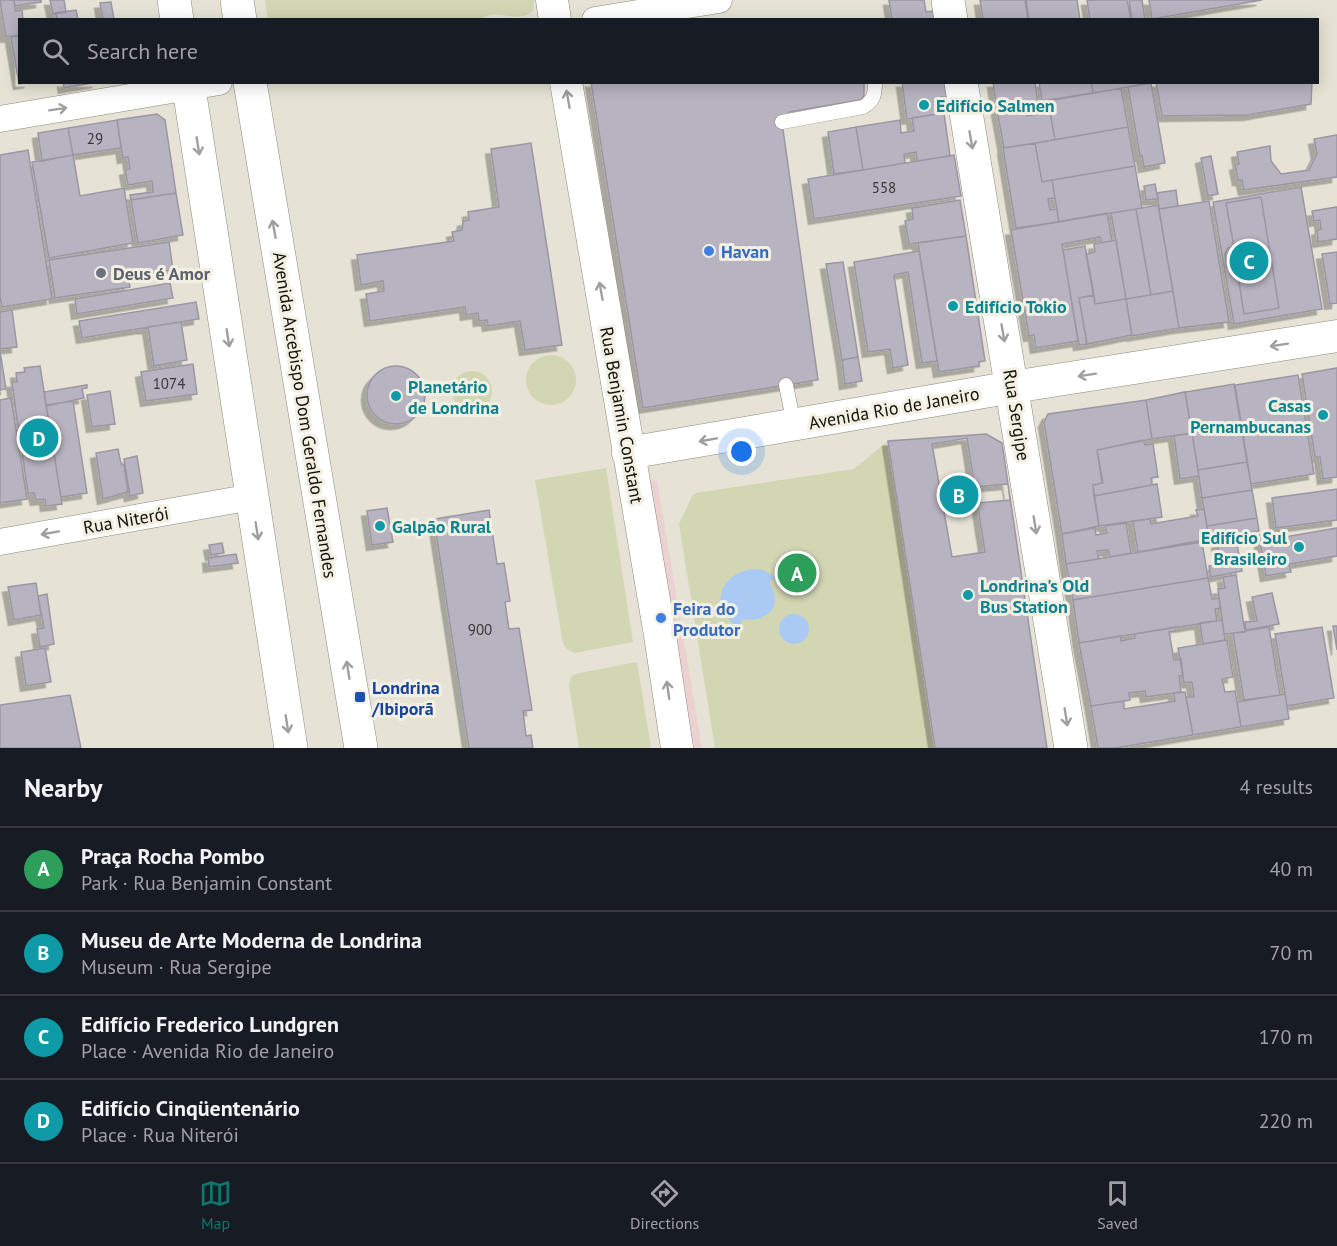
<!DOCTYPE html>
<meta charset="utf-8">
<style>
:root{--surface:#171b24;--page:#20242c;--text:#f1f3f6;--muted:#9ea1a6;--line:#363941;--accent:#0f766e}
body{margin:0;font-family:"PT Sans",sans-serif;background:var(--page);color:var(--text)}
.you{position:absolute;left:742px;top:452px;width:21px;height:21px;margin:-15px;border:4px solid #fff;border-radius:50%;background:#1a73e8;box-shadow:0 0 0 9px #1a73e833}
.badge{display:grid;place-items:center;width:39px;height:39px;border-radius:50%;background:var(--accent);color:#fff;font-size:20px;font-weight:700}
.pin{position:absolute;translate:-50% -50%;border:3px solid #fff;box-shadow:0 2px 6px #0006}
.list{margin:0;padding:0;list-style:none}
h2{display:flex;justify-content:space-between;align-items:center;height:78px;margin:0;padding:0 24px;font-size:26px}
h2 small{font-size:20px;font-weight:400;color:var(--muted)}
.list li{display:grid;grid-template-columns:39px 1fr auto;gap:18px;align-items:center;box-sizing:border-box;height:84px;padding:0 24px;border-top:2px solid var(--line)}
.list b{display:block;font-size:22px;white-space:nowrap}
.list p{margin:0;font-size:20px;white-space:nowrap;color:var(--muted)}
.list em{font-size:20px;font-style:normal;color:var(--muted)}
.icon{flex:none;width:33px;height:33px;fill:none;stroke:currentColor;stroke-width:2;stroke-linecap:round;stroke-linejoin:round}
.map{position:relative;flex:none;width:1337px;height:748px;overflow:hidden}
.search{position:absolute;background:var(--surface);box-shadow:0 3px 15px #0003;left:18px;right:18px;top:18px;height:66px;display:flex;align-items:center;gap:15px;box-sizing:border-box;padding:0 21px;border-radius:0px;color:var(--muted);font-size:22px}
.sheet{height:414px;background:var(--surface)}
nav{display:flex;justify-content:space-around;align-items:center;box-sizing:border-box;height:84px;border-top:2px solid var(--line);background:var(--surface);font-size:16px;color:var(--muted)}
nav a{display:grid;justify-items:center;gap:3px}
nav .on{color:var(--accent)}
.map>svg:first-child{display:block}
.commercial{fill:#ecd1d1}
.green{fill:#d2d6b3}
.water{fill:#aacaf4}
.building{fill:#b7b3c0;stroke:#9a96a3;stroke-width:1.5;fill-rule:evenodd;filter:url(#shadow)}
.lines{fill:none;stroke-linecap:round;stroke-linejoin:round}
.service-casing{stroke:#8b887c;stroke-width:15}
.minor-casing{stroke:#8b887c;stroke-width:27}
.tertiary-casing{stroke:#8b887c;stroke-width:33}
.secondary-casing{stroke:#8b887c;stroke-width:34}
.primary-casing{stroke:#8b887c;stroke-width:34}
.service{stroke:#fff;stroke-width:14}
.minor{stroke:#fff;stroke-width:26}
.tertiary{stroke:#fff;stroke-width:32}
.secondary{stroke:#fff;stroke-width:33}
.primary{stroke:#fff;stroke-width:33}
.oneway{stroke:#9f9f9d}
.culture-dot{fill:#0f9aa8;stroke:#f3f0e3;stroke-width:2}
.shop-dot{fill:#3f7fe0;stroke:#f3f0e3;stroke-width:2}
.worship-dot{fill:#6b7280;stroke:#f3f0e3;stroke-width:2}
.transit-dot{fill:#1a4fb4;stroke:#f3f0e3;stroke-width:2}
.labels{text-anchor:middle;dominant-baseline:central;stroke-width:6;stroke-linejoin:round;paint-order:stroke}
.number-label{font-size:15px;fill:#3a3838}
.culture-label{font-size:18px;font-weight:bold;fill:#0d838f;stroke:#f3f0e3;text-anchor:start}
.shop-label{font-size:18px;font-weight:bold;fill:#366cbe;stroke:#f3f0e3;text-anchor:start}
.worship-label{font-size:18px;font-weight:bold;fill:#5b616d;stroke:#f3f0e3;text-anchor:start}
.street-label{font-size:18px;fill:#100f0a;stroke:#f3f0e3}
.transit-label{font-size:18px;font-weight:bold;fill:#164399;stroke:#f3f0e3;text-anchor:start}
</style>
<div class="map">
<svg width="1337" height="748" viewBox="0 0 1337 748">
<defs>
<filter id="shadow"><feDropShadow dx="-5.5" dy="5.5" stdDeviation="0" flood-color="#0004"/></filter>
</defs>
<rect width="100%" height="100%" fill="#e6e3d6"/>
<!-- commercial -->
<path class="commercial" d="M657,480L702,748H663L621,487Z"/>
<!-- green -->
<path class="green" d="M265,0H534L533,11L529,14C512,22 496,7 480,20H268Z
M526 380a25 25 0 1 1 50 0a25 25 0 1 1-50 0Z
M452 391a20 20 0 1 1 40 0a20 20 0 1 1-40 0Z
M888,441L934,748H715L679,524L692,496L696,493L854,469Z
M606,468L633,642L575,653L567,649L563,644L535,480Z
M637,662L651,748H579L569,685L571,677L575,674Z"/>
<!-- water -->
<path class="water" d="M752,569L763,570L775,577L769,583C785,607 766,623 742,619L740,628C708,610 718,574 752,569Z
M779 629a15 15 0 1 1 30 0a15 15 0 1 1-30 0Z"/>
<!-- building -->
<path class="building" d="M0,0H14L15,11L22,10L23,20H20V35L6,37Z
M14,0H41V2L15,6Z
M50,0H64L66,12L53,14Z
M889,0H924L926,12L933,11L934,20H892Z
M980,0H1025L1028,20H983Z
M1026,0H1077L1080,20H1029Z
M1087,0H1127L1131,20H1090Z
M1129,0H1142L1145,20H1132Z
M1149,0H1262L1152,19Z
M111,2L114,20H103L100,3Z
M76,10L78,19L81,20H57L56,13Z
M20,36V82H30L19,84L11,37Z
M63,82H98L64,88Z
M591,82H864V96L860,100L789,112L782,122L818,380L643,408Z
M902,82H944L947,97H941L944,113L907,119Z
M993,82H1035L1038,103L997,110Z
M1039,82H1091L1093,93L1042,101Z
M1091,82H1151V83L1093,93Z
M1156,82H1312L1311,104L1248,115L1162,116Z
M1151,83L1165,163L1144,167L1142,156H1140L1128,87Z
M1121,88L1128,127L1055,140L1048,101Z
M1025,105L1027,116L1050,112L1055,140L1004,148L997,110Z
M944,113L950,156L917,161L916,152L904,154L905,163L863,170L856,127L900,120L901,133L914,131L912,118Z
M157,114L165,120L176,193L131,200L130,195L153,192L152,181L128,185L125,170L130,169L128,157L123,158L117,120Z
M117,120L121,148L73,155L68,128Z
M856,127L863,170L834,174L828,132Z
M1128,127L1135,166L1042,182L1035,143Z
M68,128L73,155L42,161L38,133Z
M1337,135V177L1244,190L1242,180H1238L1235,165L1239,164L1237,152L1270,146L1271,161L1281,174L1309,170L1317,154L1314,139Z
M531,143L562,345L525,350L520,321L488,326L487,320L479,321L478,313L466,315L465,307L370,321L366,294L384,291L383,281L361,285L357,255L454,241L452,232L462,230L463,221L469,220L468,212L499,207L491,149Z
M1035,143L1042,182L1052,180L1055,198L1048,199L1050,210L1057,209L1059,222L1016,228L1003,148Z
M28,150L52,299L2,307L0,297V155Z
M73,155L80,196L124,188L133,243L49,258L32,162Z
M954,155L961,196L814,219L808,179Z
M1211,156L1218,194L1208,196L1201,158Z
M1135,166L1142,208L1059,222L1052,180Z
M1155,184L1158,199L1146,200L1144,186Z
M1301,187L1322,309L1234,324L1213,202ZM1261,197L1279,308L1244,314L1237,269L1232,270L1227,267L1225,254L1228,248L1234,247L1226,203Z
M1176,190L1178,206L1159,209L1157,193Z
M176,193L183,235L138,243L131,200Z
M1261,197L1279,308L1244,314L1237,269L1232,270L1227,267L1225,254L1228,248L1234,247L1226,203Z
M960,200L966,236L909,244L905,221L913,219L912,208Z
M1209,201L1229,322L1179,328L1159,209Z
M1158,205L1173,291L1151,295L1136,209Z
M1337,207V239L1318,242L1317,230L1321,229L1320,220L1314,221L1312,211Z
M1136,209L1151,295L1126,299L1111,213Z
M1107,213L1112,241L1101,243L1100,237L1062,244L1078,341L1036,348L1034,335L1029,336L1011,230Z
M966,236L985,361L979,362V366L939,372L918,243Z
M1116,240L1126,299L1095,304L1086,254L1095,252L1094,244Z
M169,242L173,270L128,276L130,287L55,298L49,260Z
M1085,246L1094,295L1079,298L1087,344L1079,345L1063,250Z
M919,251L937,361L922,363L908,272L894,275L908,365L893,368L890,349L868,352L854,262Z
M1337,252V303L1330,304L1322,254Z
M843,262L858,357L842,360L826,264Z
M170,283L173,298L77,314L75,299Z
M1173,291L1179,328L1132,336L1126,299Z
M1094,295L1095,304L1126,299L1132,335L1087,344L1079,298Z
M196,302L199,319L82,338L79,321Z
M12,310L17,347L0,349V312Z
M181,322L187,360L154,366L148,327Z
M0,351L6,389L0,390Z
M858,357L862,381L845,384L842,360Z
M193,364L197,394L146,401L141,372Z
M367 395a29 29 0 1 1 58 0a29 29 0 1 1-58 0Z
M40,366L62,504L46,506L45,499L36,500L34,493H28L22,451L28,450L24,426H18L12,382H17L16,373L25,372L24,368Z
M1337,368V477L1323,479L1320,457H1315L1302,374Z
M1298,375L1314,474L1251,484L1235,385Z
M1234,384L1247,462L1198,470L1185,392Z
M87,385V388L82,389L84,398L46,406L44,392Z
M110,391L115,424L92,427L87,395Z
M1185,392L1192,433L1152,439L1146,400Z
M11,398L27,499L0,503V400Z
M1146,400L1152,439L1097,450L1103,483L1093,485L1099,526L1062,534L1044,422L1048,414Z
M73,401L87,493L61,497L46,405Z
M1192,433L1199,476L1180,479L1174,436Z
M986,434L1002,443L1047,748H935L888,441Z
M967,438L985,552L952,557L932,444Z
M1143,440L1145,445L1153,444L1158,477L1151,478L1152,485L1094,496L1093,485L1102,483L1097,450Z
M118,449L121,464L124,465L128,492L103,499L96,453Z
M137,456L143,493L130,496L124,459Z
M1247,462L1252,490L1202,498L1198,470Z
M1008,484L1010,500L978,503L975,487Z
M1157,484L1162,517L1099,526L1094,496Z
M1337,489V520L1276,528L1272,498Z
M1252,490L1257,518L1207,526L1202,498Z
M387,508L393,542L372,545L367,511Z
M1204,509L1209,539L1138,552L1133,521L1150,519L1151,524L1198,516L1196,510Z
M489,510L497,564L504,563L510,601L505,602L509,629L519,628L532,710L523,711L526,736L531,735L533,748H469L434,519Z
M1257,518L1259,531L1209,539L1207,526Z
M1126,523L1131,553L1110,557L1108,550L1097,551L1099,559L1066,564L1062,534L1095,528L1096,535L1107,533L1105,526Z
M1337,528V556L1289,564L1291,572L1266,576L1259,535L1284,531L1285,537Z
M1236,539L1242,571L1211,577L1209,566L1221,563L1217,543Z
M1202,542L1208,578L1073,600L1066,564Z
M222,543L224,553L211,555L209,545Z
M236,554L238,563L209,567L208,558Z
M1236,575L1245,632L1224,634L1218,589L1225,588L1223,577Z
M1208,578L1212,599L1219,598L1220,608L1215,609L1217,621L1079,643L1073,600Z
M36,583L41,615L14,620L8,587Z
M1272,593L1279,624L1246,630L1245,622L1257,621L1252,597Z
M47,594L54,644L40,647L37,629L44,628L38,596Z
M1222,620L1225,640L1203,644L1200,623Z
M1333,626H1337V650Z
M1175,627L1176,631L1169,632L1174,660L1181,659L1183,675L1179,676L1181,692L1146,697L1145,691L1129,693L1130,700L1091,706L1079,643L1121,636V641L1135,638L1134,634Z
M1269,627L1280,695L1244,700L1233,633Z
M1322,627L1334,698L1287,706L1275,634Z
M1227,640L1233,677L1222,679L1225,692L1235,691L1241,727L1193,735L1186,697H1194L1192,682L1184,683L1178,648Z
M45,648L51,682L26,686L21,652Z
M1185,692L1193,735L1115,748H1098L1091,706L1123,701L1124,709L1175,701L1174,693Z
M1285,694L1289,719L1241,727L1237,702Z
M70,695L81,748H0V705Z"/>
<g class="lines">
<defs>
<path id="service" d="M782,122L863,107C874,101 875,94 875,82
M786,385L794,425"/>
<path id="minor" d="M595,20L719,0
M0,119L219,82
M0,542L252,497"/>
<path id="tertiary" d="M552,0L555,20
M566,82L660,635L677,748
M628,453L1013,387L1337,336"/>
<path id="secondary" d="M948,0L951,20
M961,82L1071,748"/>
<path id="primary" d="M174,0L177,20
M237,0L240,20
M188,82L291,748
M250,82L361,748"/>
</defs>
<!-- service casing -->
<use href="#service" class="service-casing"/>
<!-- minor casing -->
<use href="#minor" class="minor-casing"/>
<!-- tertiary casing -->
<use href="#tertiary" class="tertiary-casing"/>
<!-- secondary casing -->
<use href="#secondary" class="secondary-casing"/>
<!-- primary casing -->
<use href="#primary" class="primary-casing"/>
<!-- service -->
<use href="#service" class="service"/>
<!-- minor -->
<use href="#minor" class="minor"/>
<!-- tertiary -->
<use href="#tertiary" class="tertiary"/>
<!-- secondary -->
<use href="#secondary" class="secondary"/>
<!-- primary -->
<use href="#primary" class="primary"/>
</g>
<!-- one-way arrows -->
<defs><path id="oneway-shaft" d="M-6 0H5M1.5-3L5.5 0L1.5 3" fill="none" stroke-width="1.6" stroke-linecap="round" stroke-linejoin="round" transform="scale(1.5)"/></defs>
<g class="oneway">
<use href="#oneway-shaft" transform="translate(568 99) rotate(-100)"/>
<use href="#oneway-shaft" transform="translate(58 109) rotate(-9)"/>
<use href="#oneway-shaft" transform="translate(971 140) rotate(80)"/>
<use href="#oneway-shaft" transform="translate(198 146) rotate(81)"/>
<use href="#oneway-shaft" transform="translate(274 229) rotate(-100)"/>
<use href="#oneway-shaft" transform="translate(601 291) rotate(-100)"/>
<use href="#oneway-shaft" transform="translate(1003 333) rotate(80)"/>
<use href="#oneway-shaft" transform="translate(228 338) rotate(81)"/>
<use href="#oneway-shaft" transform="translate(1279 345) rotate(171)"/>
<use href="#oneway-shaft" transform="translate(1087 375) rotate(171)"/>
<use href="#oneway-shaft" transform="translate(708 440) rotate(170)"/>
<use href="#oneway-shaft" transform="translate(1035 525) rotate(81)"/>
<use href="#oneway-shaft" transform="translate(257 531) rotate(81)"/>
<use href="#oneway-shaft" transform="translate(50 533) rotate(170)"/>
<use href="#oneway-shaft" transform="translate(348 670) rotate(-99)"/>
<use href="#oneway-shaft" transform="translate(668 690) rotate(-98)"/>
<use href="#oneway-shaft" transform="translate(1066 717) rotate(81)"/>
<use href="#oneway-shaft" transform="translate(287 724) rotate(81)"/>
</g>
<!-- markers -->
<g class="culture-dot">
<circle cx="924" cy="105" r="6"/>
<circle cx="953" cy="306" r="6"/>
<circle cx="396" cy="396" r="6"/>
<circle cx="1323" cy="415" r="6"/>
<circle cx="380" cy="526" r="6"/>
<circle cx="1299" cy="547" r="6"/>
<circle cx="968" cy="595" r="6"/>
</g>
<g class="shop-dot">
<circle cx="709" cy="251" r="6"/>
<circle cx="661" cy="618" r="6"/>
</g>
<circle class="worship-dot" cx="101" cy="273" r="6"/>
<rect class="transit-dot" x="354" y="691" width="12" height="12" rx="3"/>
<g class="labels">
<!-- number labels -->
<g class="number-label">
<text x="95" y="138">29</text>
<text x="884" y="187">558</text>
<text x="169" y="383">1074</text>
<text x="480" y="629">900</text>
</g>
<!-- culture labels -->
<g class="culture-label">
<text x="936" y="105">Edifício Salmen</text>
<text x="965" y="306">Edifício Tokio</text>
<text x="408" y="386">Planetário<tspan x="408" dy="21">de Londrina</tspan></text>
<text x="1311" y="405" text-anchor="end">Casas<tspan x="1311" dy="21">Pernambucanas</tspan></text>
<text x="392" y="526">Galpão Rural</text>
<text x="1287" y="537" text-anchor="end">Edifício Sul<tspan x="1287" dy="21">Brasileiro</tspan></text>
<text x="980" y="585">Londrina's Old<tspan x="980" dy="21">Bus Station</tspan></text>
</g>
<!-- shop labels -->
<g class="shop-label">
<text x="721" y="251">Havan</text>
<text x="673" y="608">Feira do<tspan x="673" dy="21">Produtor</tspan></text>
</g>
<!-- worship labels -->
<g class="worship-label">
<text x="113" y="273">Deus é Amor</text>
</g>
<!-- street labels -->
<g class="street-label">
<text transform="translate(894 408) rotate(-10)">Avenida Rio de Janeiro</text>
<text transform="translate(305 415) rotate(81)">Avenida Arcebispo Dom Geraldo Fernandes</text>
<text transform="translate(622 415) rotate(80)">Rua Benjamin Constant</text>
<text transform="translate(1017 415) rotate(81)">Rua Sergipe</text>
<text transform="translate(126 520) rotate(-10)">Rua Niterói</text>
</g>
<!-- transit labels -->
<g class="transit-label">
<text x="372" y="687">Londrina<tspan x="372" dy="21">/Ibiporã</tspan></text>
</g>
</g>
</svg>
<div class="you"></div>
<div class="pin badge" style="left:797px;top:573px;background:#2e9e5b">A</div>
<div class="pin badge" style="left:959px;top:495px;background:#0f9aa8">B</div>
<div class="pin badge" style="left:1249px;top:261px;background:#0f9aa8">C</div>
<div class="pin badge" style="left:39px;top:438px;background:#0f9aa8">D</div>
<div class="search"><svg class="icon" aria-label="search" viewBox="0 0 24 24"><circle cx="10" cy="10" r="6"/><path d="M15 15l6 6"/></svg>Search here</div>
</div>
<section class="sheet">
<h2>Nearby<small>4 results</small></h2>
<ul class="list">
<li><span class="badge" style="background:#2e9e5b">A</span><div><b>Praça Rocha Pombo</b><p>Park · Rua Benjamin Constant</p></div><em>40 m</em></li>
<li><span class="badge" style="background:#0f9aa8">B</span><div><b>Museu de Arte Moderna de Londrina</b><p>Museum · Rua Sergipe</p></div><em>70 m</em></li>
<li><span class="badge" style="background:#0f9aa8">C</span><div><b>Edifício Frederico Lundgren</b><p>Place · Avenida Rio de Janeiro</p></div><em>170 m</em></li>
<li><span class="badge" style="background:#0f9aa8">D</span><div><b>Edifício Cinqüentenário</b><p>Place · Rua Niterói</p></div><em>220 m</em></li>
</ul>
</section>
<nav>
<a class="on"><svg class="icon" aria-label="map" viewBox="0 0 24 24"><path d="M3 6l6-2 6 2 6-2v14l-6 2-6-2-6 2zM9 4v14M15 6v14"/></svg>Map</a>
<a><svg class="icon" aria-label="directions" viewBox="0 0 24 24"><path d="M12 3l9 9-9 9-9-9zM9 14v-3h6M13 9l2 2-2 2"/></svg>Directions</a>
<a><svg class="icon" aria-label="saved" viewBox="0 0 24 24"><path d="M7 4h10v16l-5-4-5 4z"/></svg>Saved</a>
</nav>
